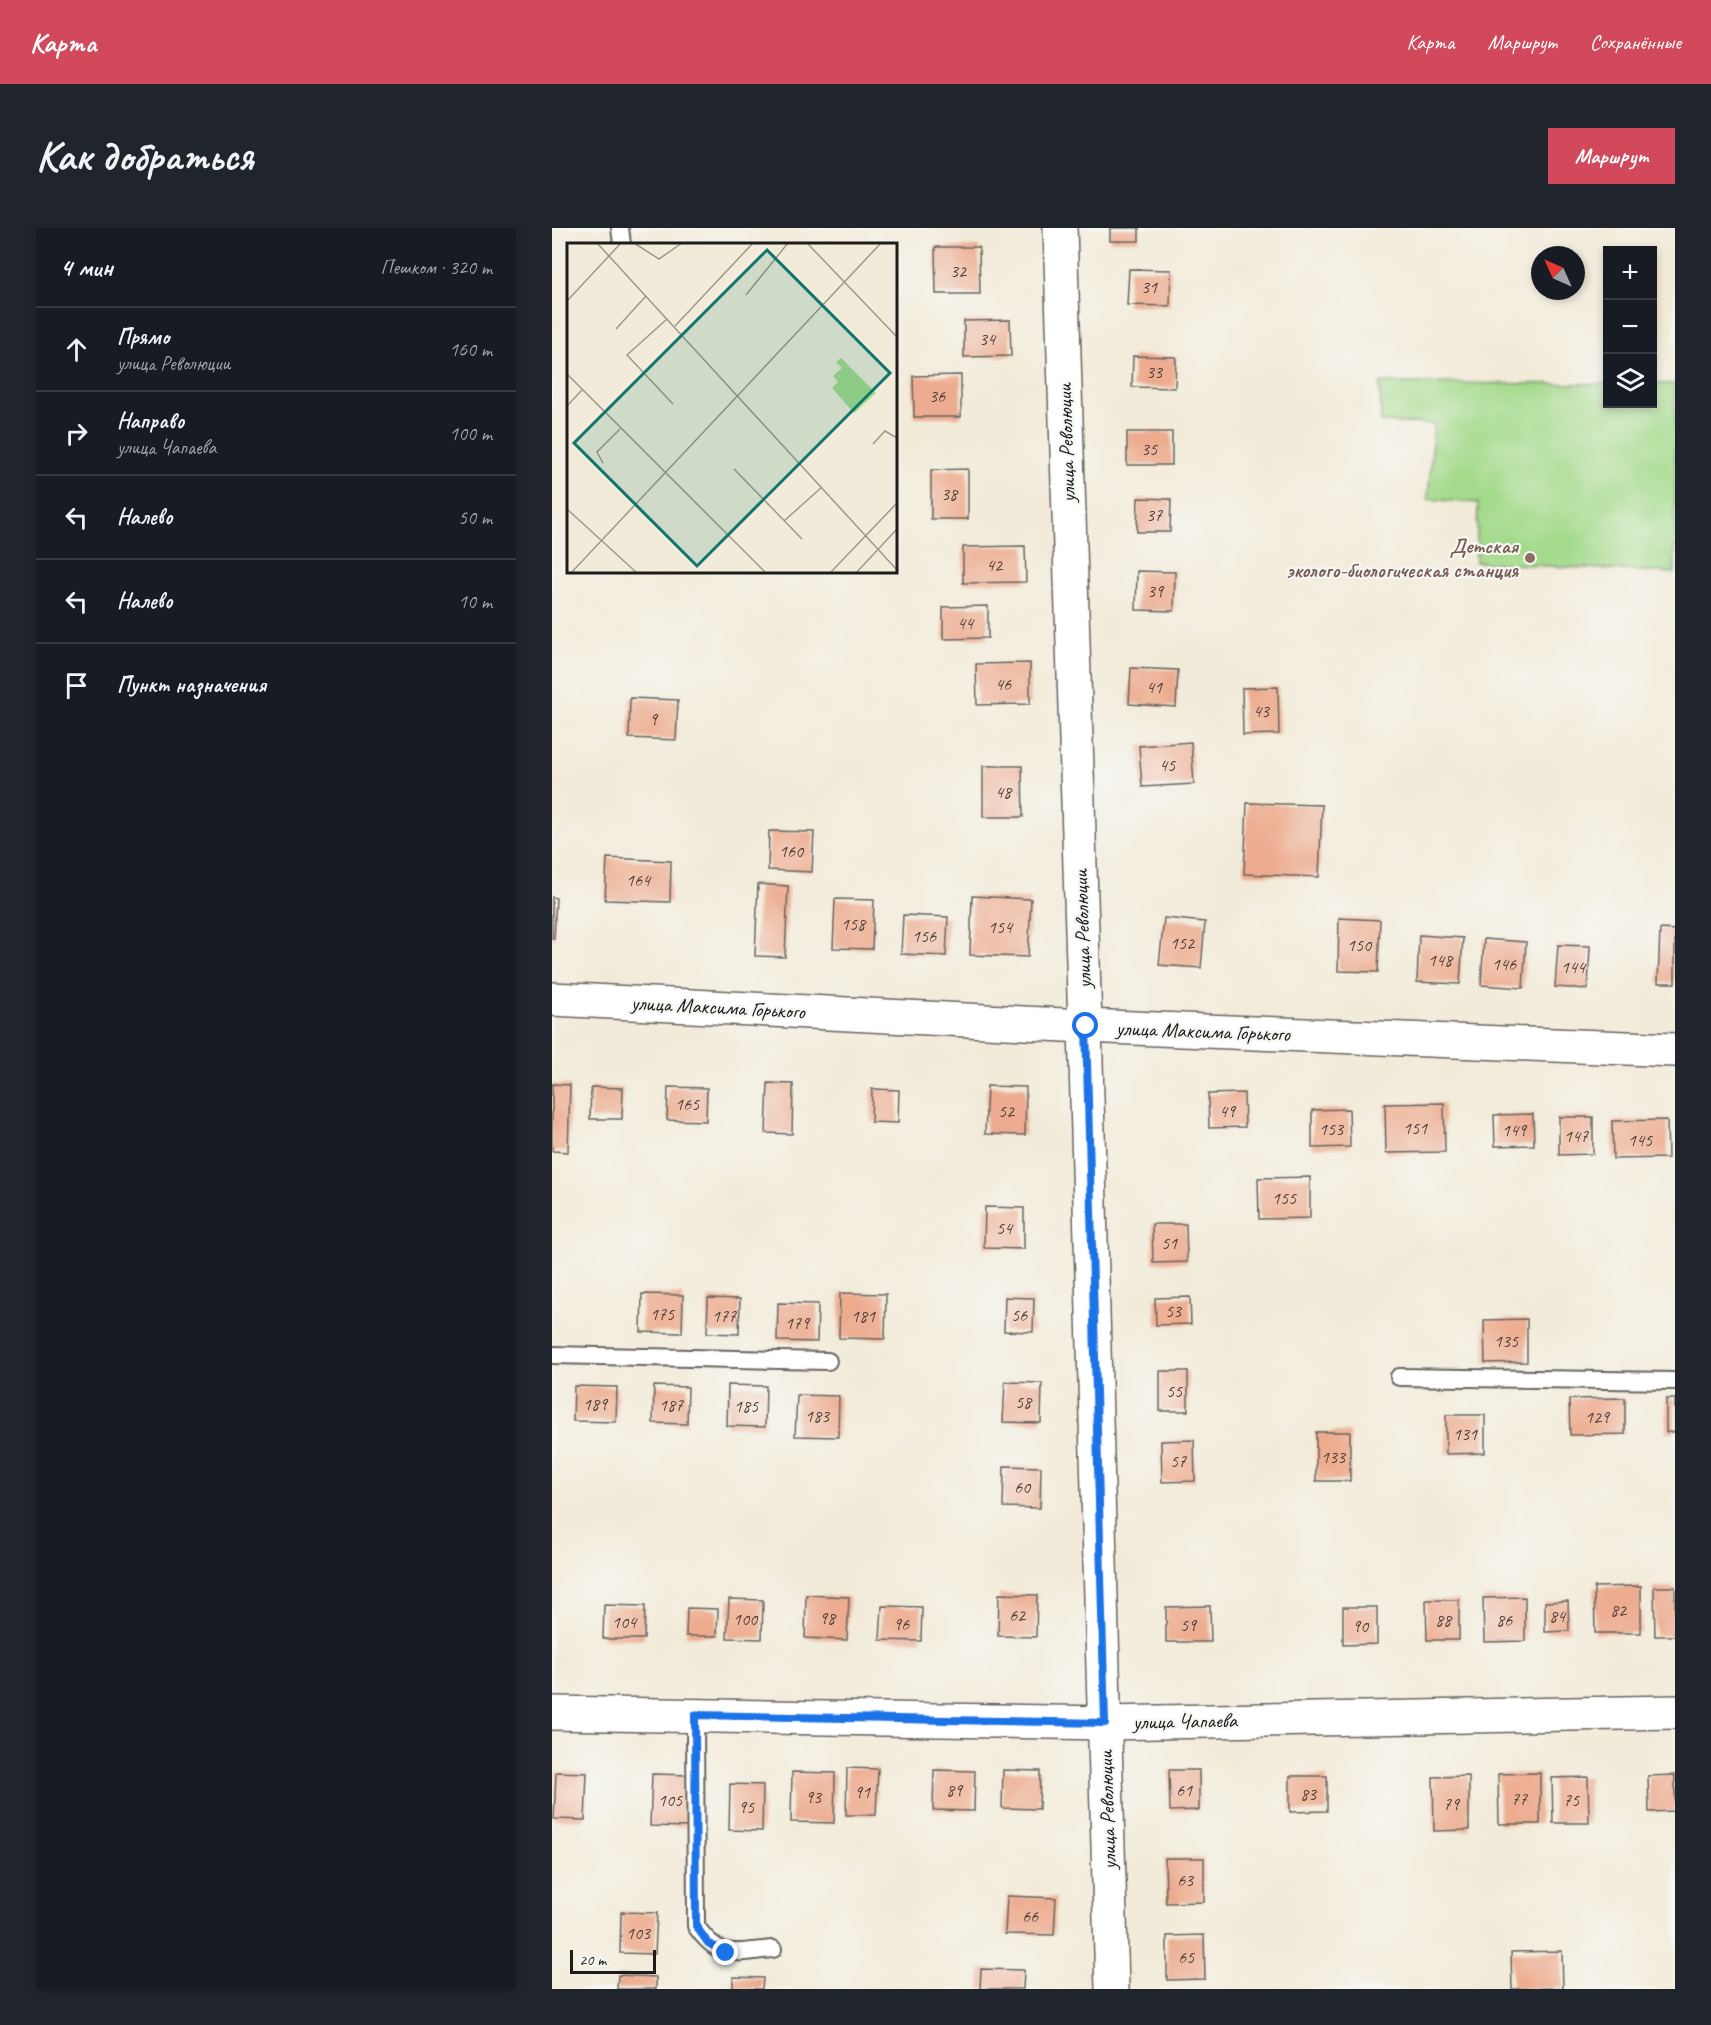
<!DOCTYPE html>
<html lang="ru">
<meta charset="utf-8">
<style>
:root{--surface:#171b24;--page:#20242c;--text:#f1f3f6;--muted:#9ea1a6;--line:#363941;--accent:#d1495b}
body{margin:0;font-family:Caveat,sans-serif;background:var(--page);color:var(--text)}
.controls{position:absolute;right:18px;top:18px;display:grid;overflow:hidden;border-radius:0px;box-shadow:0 3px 9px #0003}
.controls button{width:54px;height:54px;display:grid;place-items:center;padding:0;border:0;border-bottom:2px solid var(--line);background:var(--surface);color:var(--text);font:30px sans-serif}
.compass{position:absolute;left:979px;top:18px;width:54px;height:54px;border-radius:50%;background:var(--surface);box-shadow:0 3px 9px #0003;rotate:315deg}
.scale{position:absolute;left:18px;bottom:15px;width:86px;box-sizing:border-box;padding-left:6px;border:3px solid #1c1c1c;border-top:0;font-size:16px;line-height:21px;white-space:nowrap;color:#1c1c1c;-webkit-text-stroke:4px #f6f6f2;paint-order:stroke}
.stop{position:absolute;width:18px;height:18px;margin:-14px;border:4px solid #1a73e8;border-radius:50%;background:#fff}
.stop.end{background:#1a73e8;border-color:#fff;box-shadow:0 2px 6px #0008}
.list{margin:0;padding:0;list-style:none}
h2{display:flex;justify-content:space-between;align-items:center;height:78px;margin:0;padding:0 24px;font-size:26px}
h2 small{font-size:20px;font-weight:400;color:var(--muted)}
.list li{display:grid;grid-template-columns:39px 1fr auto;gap:18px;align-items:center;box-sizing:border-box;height:84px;padding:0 24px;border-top:2px solid var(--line)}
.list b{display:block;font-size:22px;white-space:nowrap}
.list p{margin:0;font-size:20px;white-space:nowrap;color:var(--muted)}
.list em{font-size:20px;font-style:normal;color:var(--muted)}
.icon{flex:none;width:33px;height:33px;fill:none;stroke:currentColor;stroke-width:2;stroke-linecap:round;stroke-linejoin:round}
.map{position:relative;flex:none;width:1123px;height:1761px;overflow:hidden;border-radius:0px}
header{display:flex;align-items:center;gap:36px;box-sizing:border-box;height:84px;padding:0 30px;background:var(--accent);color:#fff}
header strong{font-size:28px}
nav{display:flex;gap:33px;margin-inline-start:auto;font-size:21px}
.intro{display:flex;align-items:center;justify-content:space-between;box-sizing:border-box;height:144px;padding:0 36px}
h1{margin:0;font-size:42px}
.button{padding:15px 27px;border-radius:0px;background:var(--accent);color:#fff;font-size:21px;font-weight:700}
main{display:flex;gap:36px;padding:0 36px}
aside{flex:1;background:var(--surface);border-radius:0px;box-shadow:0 3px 9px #0003}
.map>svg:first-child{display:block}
.green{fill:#a4da8b;stroke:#607b54;stroke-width:1.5}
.building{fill:#edac8f}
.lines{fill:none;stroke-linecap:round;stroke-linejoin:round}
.lane-casing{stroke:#67645e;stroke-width:20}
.street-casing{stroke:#67645e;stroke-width:36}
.lane{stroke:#fff;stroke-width:16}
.street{stroke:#fff;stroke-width:33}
.route{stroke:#1a73e8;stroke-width:8}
.education-dot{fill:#8d6e63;stroke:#f6f6f2;stroke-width:2}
.labels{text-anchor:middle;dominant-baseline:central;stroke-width:4.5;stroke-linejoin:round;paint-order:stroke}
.number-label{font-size:18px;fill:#504039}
.street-label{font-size:21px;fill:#1c1c1c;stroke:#f6f6f2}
.education-label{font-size:21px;font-weight:bold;fill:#785e54;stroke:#f6f6f2;text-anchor:end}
.inset-road{fill:none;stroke:#9c988d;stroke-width:1.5}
.view{fill:#0f766e;fill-opacity:0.15;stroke:#0f766e;stroke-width:3}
.inset-edge{fill:none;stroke:#1c1c1c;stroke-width:3}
</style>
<header>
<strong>Карта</strong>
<nav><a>Карта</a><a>Маршрут</a><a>Сохранённые</a></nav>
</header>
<div class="intro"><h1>Как добраться</h1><a class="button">Маршрут</a></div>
<main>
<aside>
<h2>4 мин<small>Пешком · 320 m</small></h2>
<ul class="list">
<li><svg class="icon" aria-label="ahead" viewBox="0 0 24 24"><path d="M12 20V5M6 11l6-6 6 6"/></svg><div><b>Прямо</b><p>улица Революции</p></div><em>160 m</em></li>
<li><svg class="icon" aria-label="right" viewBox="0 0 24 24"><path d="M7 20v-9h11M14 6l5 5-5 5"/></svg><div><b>Направо</b><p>улица Чапаева</p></div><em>100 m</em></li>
<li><svg class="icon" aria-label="left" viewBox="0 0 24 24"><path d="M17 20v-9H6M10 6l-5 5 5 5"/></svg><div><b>Налево</b></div><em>50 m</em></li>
<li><svg class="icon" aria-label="left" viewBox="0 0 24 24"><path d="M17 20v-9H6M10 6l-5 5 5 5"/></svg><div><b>Налево</b></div><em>10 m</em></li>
<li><svg class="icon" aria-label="arrive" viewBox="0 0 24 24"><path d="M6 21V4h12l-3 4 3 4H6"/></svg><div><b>Пункт назначения</b></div></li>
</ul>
</aside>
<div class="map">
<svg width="1123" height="1761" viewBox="0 0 1123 1761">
<rect width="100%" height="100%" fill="#f6f6f2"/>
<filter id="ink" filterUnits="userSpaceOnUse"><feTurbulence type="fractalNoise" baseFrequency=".0167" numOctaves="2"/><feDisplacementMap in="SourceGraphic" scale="12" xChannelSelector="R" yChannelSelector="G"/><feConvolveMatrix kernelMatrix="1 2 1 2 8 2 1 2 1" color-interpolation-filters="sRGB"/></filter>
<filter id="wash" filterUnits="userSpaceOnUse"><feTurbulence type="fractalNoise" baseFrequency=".008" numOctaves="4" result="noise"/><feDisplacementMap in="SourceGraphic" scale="24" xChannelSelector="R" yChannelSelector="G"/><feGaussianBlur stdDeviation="1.35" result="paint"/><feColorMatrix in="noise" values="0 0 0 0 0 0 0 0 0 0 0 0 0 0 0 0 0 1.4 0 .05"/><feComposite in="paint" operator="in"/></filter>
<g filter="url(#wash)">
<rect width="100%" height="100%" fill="#f2ebd9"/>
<!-- green -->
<path class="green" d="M828,155L1055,156L1056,176H1100L1101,156H1123V345L924,334L926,275L876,271L882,196L829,194Z"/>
<g id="blocks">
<!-- building -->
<path class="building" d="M558,0H587V13H558Z
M383,19H427L428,66H384Z
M577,41L619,42L618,78L575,77Z
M458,92L459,128L412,129V93Z
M581,128L624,129L623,160L580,159Z
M409,147V189H362L361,148Z
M575,204H620V237H575Z
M416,241V291H379V242Z
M586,270L619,271L618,304H585Z
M473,318L474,354L411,355V319Z
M585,343L623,344L622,383L584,382Z
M436,378V410L391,411V379Z
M478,435V476L425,477L424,436Z
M579,440L626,442L624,479L577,476Z
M726,459L727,506L691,507L690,460Z
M78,470L126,472L124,512L77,510Z
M639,514L642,556L590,559L587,518Z
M431,538H470L471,589H431Z
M695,575L770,577L767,649L692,646Z
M217,603L262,604L260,644L216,642Z
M55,630L119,633L118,674L53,672Z
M206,656L236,658L233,729L203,728Z
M420,668L479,671L476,729L418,727Z
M0,669L4,670L2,711H0Z
M283,671L322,672L320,721L281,720Z
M351,687L396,689L394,728L349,726Z
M612,690L653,694L649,740L607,737Z
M787,690L828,692L826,744L786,743Z
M1108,701L1123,702V755H1106Z
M867,707L911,710L908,756L865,754Z
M932,711L974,714L971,760L929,757Z
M1006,717L1038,718L1036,761L1003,759Z
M216,855L241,856L240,906L214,905Z
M0,856L18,857L16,924L0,923Z
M435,858L474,859L473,907L433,906Z
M39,859L71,860L70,891H38Z
M116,859L155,860L154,893L115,892Z
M320,861L347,862L346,895L319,894Z
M692,865L693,899L657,900L656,866Z
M892,875L893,924L834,925L833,876Z
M797,881L798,919L760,920V882Z
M981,886L982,917L943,918L942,887Z
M1007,889H1041V926L1007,927Z
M1115,892L1116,930L1061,931L1060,893Z
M758,949V990L707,991L706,950Z
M433,979L472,980V1021L432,1020Z
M600,996H634L635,1034L601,1035Z
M288,1065L334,1066L333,1111L287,1110Z
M90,1066L131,1067L130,1105L89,1104Z
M453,1069L482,1070L481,1104L452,1103Z
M638,1069L639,1096L604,1097L603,1070Z
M156,1070L188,1071L187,1106L155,1105Z
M226,1075L266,1076L265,1114L225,1113Z
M975,1091V1134L933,1135L932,1092Z
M608,1143H636V1183H608Z
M453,1154L490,1155L489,1195L451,1194Z
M176,1157L214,1158L213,1199L175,1198Z
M22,1158L65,1159L64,1194L21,1193Z
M102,1158L136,1159L135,1196L101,1195Z
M245,1167L287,1168L286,1209L243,1208Z
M1073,1170V1206L1018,1207L1017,1171Z
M1114,1171H1123V1204H1114Z
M894,1187H933V1225L894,1226Z
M764,1204H798V1253H764Z
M642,1212L643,1253L610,1254L609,1213Z
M452,1238L489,1239L488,1280L451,1279Z
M1089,1358V1405H1043L1042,1359Z
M1102,1359H1123V1408H1103Z
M447,1366L485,1367L484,1409L446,1408Z
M254,1367L297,1369L295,1412L253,1410Z
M973,1369V1413L932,1414L931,1370Z
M177,1371L211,1372L210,1411L175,1410Z
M874,1372H907V1412H875Z
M1016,1373L1017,1403L993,1404V1374Z
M52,1377L93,1378L92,1411H51Z
M330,1378L370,1379L369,1413L328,1412Z
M658,1378L659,1414H614V1379Z
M791,1379H825V1416L791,1417Z
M135,1380L166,1381L165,1408H134Z
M295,1540L326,1541L324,1587H294Z
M382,1542L423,1543L422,1583L381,1582Z
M451,1542L488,1543L487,1581L450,1580Z
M617,1542H647V1582L618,1583Z
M4,1544L35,1545L33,1592L2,1591Z
M240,1544L283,1545L282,1595L239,1594Z
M988,1545V1596H947L946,1546Z
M100,1546L138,1547L136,1599L98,1598Z
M1123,1547V1583L1097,1584L1096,1548Z
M738,1548H775V1583L738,1584Z
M917,1548V1602L882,1603L881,1549Z
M1036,1549L1037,1595H1001L1000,1550Z
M178,1556L211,1557L210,1603L177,1602Z
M613,1630H652V1674L614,1675Z
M455,1668L504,1670L502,1707L453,1706Z
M69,1684L105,1685L103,1726L68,1725Z
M652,1707L653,1751L615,1752V1708Z
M1010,1723L1011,1760L960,1761L959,1724Z
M429,1741L472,1742L471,1761H428Z
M66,1747L104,1749V1761H65Z
M181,1749L211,1750L210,1761H181Z"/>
</g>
</g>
<g filter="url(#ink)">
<use href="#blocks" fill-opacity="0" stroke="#67645e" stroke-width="1.5"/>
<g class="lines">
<defs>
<path id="lane" d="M68,0L70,16
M0,1127L276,1133
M847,1149L1123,1153
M143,1487L144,1698C168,1733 183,1724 221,1721"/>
<path id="street" d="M508,0L533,798L560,1761
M0,771L533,798L1123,822
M0,1485L553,1495L1123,1484"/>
</defs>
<!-- lane casing -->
<use href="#lane" class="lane-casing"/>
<!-- street casing -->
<use href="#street" class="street-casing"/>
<!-- lane -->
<use href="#lane" class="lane"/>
<!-- street -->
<use href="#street" class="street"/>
</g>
</g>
<g class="lines" filter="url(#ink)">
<!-- route -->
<path class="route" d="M174,1725L156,1715L144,1698L143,1487L553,1495L534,798"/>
</g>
<!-- markers -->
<circle class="education-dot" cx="978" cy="330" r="6"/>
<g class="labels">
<!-- number labels -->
<g class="number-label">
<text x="406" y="43">32</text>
<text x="597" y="59">31</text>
<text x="435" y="111">34</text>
<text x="602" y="144">33</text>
<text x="385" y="168">36</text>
<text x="597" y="221">35</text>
<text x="397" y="266">38</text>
<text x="602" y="287">37</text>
<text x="442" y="337">42</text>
<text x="603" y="363">39</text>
<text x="413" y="395">44</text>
<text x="451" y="456">46</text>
<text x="602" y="459">41</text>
<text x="709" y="483">43</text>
<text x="101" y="491">9</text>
<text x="615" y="537">45</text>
<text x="451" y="564">48</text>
<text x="239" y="623">160</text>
<text x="86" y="652">164</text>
<text x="301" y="696">158</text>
<text x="448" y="699">154</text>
<text x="372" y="708">156</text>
<text x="630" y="715">152</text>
<text x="807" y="717">150</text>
<text x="888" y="732">148</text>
<text x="952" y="736">146</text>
<text x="1021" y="739">144</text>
<text x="135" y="876">165</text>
<text x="454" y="883">52</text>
<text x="675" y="883">49</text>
<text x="863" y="900">151</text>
<text x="779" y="901">153</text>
<text x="962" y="902">149</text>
<text x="1024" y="908">147</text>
<text x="1088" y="912">145</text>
<text x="732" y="970">155</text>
<text x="452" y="1000">54</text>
<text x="617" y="1015">51</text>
<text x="621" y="1083">53</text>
<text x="110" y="1086">175</text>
<text x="467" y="1087">56</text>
<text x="172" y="1088">177</text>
<text x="311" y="1088">181</text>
<text x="245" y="1095">179</text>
<text x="954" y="1113">135</text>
<text x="622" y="1163">55</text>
<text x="471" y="1174">58</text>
<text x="43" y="1176">189</text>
<text x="119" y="1177">187</text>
<text x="194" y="1178">185</text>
<text x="265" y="1188">183</text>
<text x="1045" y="1189">129</text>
<text x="913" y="1206">131</text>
<text x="781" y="1229">133</text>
<text x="626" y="1233">57</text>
<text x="470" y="1259">60</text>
<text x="1066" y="1382">82</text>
<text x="465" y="1387">62</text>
<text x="1005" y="1388">84</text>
<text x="275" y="1390">98</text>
<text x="193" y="1391">100</text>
<text x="891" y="1392">88</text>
<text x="952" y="1392">86</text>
<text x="72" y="1394">104</text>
<text x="349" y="1396">96</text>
<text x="636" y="1397">59</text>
<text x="808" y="1398">90</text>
<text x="402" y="1562">89</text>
<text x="632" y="1562">61</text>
<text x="310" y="1564">91</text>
<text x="756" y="1566">83</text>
<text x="261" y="1569">93</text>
<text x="967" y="1571">77</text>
<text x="118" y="1572">105</text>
<text x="1019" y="1572">75</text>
<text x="899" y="1576">79</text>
<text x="194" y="1579">95</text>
<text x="633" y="1652">63</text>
<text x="478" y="1688">66</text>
<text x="86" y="1705">103</text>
<text x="634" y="1729">65</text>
</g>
<!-- street labels -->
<g class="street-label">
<text transform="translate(514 215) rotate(-92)">улица Революции</text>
<text transform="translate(530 701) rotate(-92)">улица Революции</text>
<text transform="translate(166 779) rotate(3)">улица Максима Горького</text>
<text transform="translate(651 803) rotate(2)">улица Максима Горького</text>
<text transform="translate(633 1493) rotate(-1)">улица Чапаева</text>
<text transform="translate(555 1582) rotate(-92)">улица Революции</text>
</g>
<!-- education labels -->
<g class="education-label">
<text x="966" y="318">Детская<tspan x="966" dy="24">эколого-биологическая станция</tspan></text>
</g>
</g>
<!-- overview -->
<g transform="translate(15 15)">
<rect width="330" height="330" fill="#f2ebd9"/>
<path d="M274,115L309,150L287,170L265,145L271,139L266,133L275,125L269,119Z" fill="#a4da8b"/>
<path class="inset-road" d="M30,0L330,327M67,0L92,16L115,0M240,0L330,94M179,52L221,0M0,58L54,0M100,76L60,112L106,161M108,83L186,0M49,86L79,53M0,131L199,330M0,163L15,147M306,201L318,188L330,195M36,220L30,209L53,186M167,226L235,296M0,266L70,330M217,278L255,244M4,330L314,0M263,330L330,260M289,330L330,286"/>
<path class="view" d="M200,7L323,130L130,323L7,200Z"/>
<rect width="330" height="330" class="inset-edge"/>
</g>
</svg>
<div class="controls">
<button>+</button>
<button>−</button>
<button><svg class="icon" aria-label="layers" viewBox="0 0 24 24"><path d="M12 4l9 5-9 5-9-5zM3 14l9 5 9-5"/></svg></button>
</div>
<svg class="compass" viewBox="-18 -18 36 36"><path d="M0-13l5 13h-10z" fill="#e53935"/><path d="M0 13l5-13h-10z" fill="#9ea1a6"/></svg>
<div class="scale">20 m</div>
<div class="stop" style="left:534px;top:798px"></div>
<div class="stop end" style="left:174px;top:1725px"></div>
</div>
</main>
